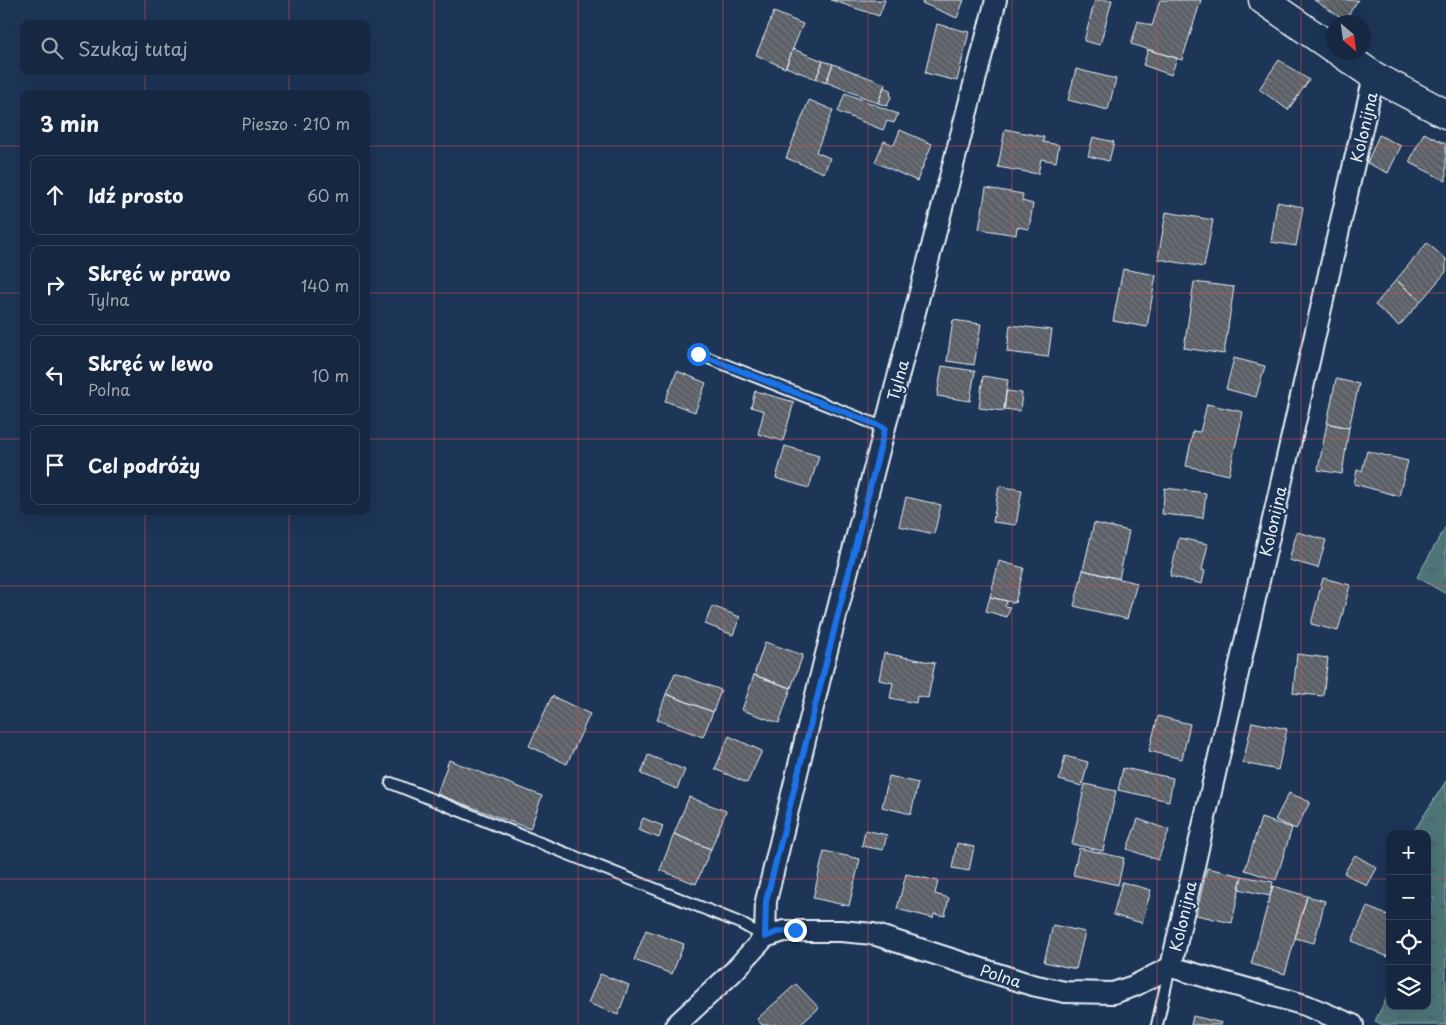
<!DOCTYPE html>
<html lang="pl">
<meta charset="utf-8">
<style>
:root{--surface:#162841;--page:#23344c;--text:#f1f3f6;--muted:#9ea6b1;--line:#35445a}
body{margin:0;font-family:"Playpen Sans",sans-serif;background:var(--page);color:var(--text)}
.controls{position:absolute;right:15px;bottom:15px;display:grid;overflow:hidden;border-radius:10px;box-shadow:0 5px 20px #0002}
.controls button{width:45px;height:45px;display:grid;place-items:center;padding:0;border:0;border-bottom:1px solid var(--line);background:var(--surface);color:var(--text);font:25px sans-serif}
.compass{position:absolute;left:1326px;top:15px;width:45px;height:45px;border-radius:50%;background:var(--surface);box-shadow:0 5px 20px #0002;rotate:151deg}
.stop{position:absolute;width:15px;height:15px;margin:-11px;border:4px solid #1a73e8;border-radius:50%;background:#fff}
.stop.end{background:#1a73e8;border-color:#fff;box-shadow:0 1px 5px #0008}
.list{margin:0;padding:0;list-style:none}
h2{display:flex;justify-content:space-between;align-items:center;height:65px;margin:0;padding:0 20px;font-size:21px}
h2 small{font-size:16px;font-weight:400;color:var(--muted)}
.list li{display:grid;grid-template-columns:32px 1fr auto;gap:15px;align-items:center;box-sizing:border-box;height:80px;margin:0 10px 10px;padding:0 10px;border:1px solid var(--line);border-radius:10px}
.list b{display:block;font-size:19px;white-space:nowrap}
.list p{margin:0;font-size:16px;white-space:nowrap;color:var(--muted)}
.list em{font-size:16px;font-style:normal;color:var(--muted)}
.icon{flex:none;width:28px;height:28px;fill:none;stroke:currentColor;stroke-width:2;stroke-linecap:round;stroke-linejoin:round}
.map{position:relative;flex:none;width:1446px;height:1025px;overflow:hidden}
.search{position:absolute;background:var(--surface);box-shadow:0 5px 20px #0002;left:20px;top:20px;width:350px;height:55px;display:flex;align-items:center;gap:12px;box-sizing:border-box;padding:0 18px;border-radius:10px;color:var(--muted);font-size:19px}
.panel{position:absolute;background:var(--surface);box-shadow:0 5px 20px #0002;left:20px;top:90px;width:350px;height:425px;border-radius:10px}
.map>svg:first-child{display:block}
.grass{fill:url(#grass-tufts);stroke:#9ab3b8}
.building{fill:url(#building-back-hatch);stroke:#e8f1f8}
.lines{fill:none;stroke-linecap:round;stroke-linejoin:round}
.lane-casing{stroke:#e8f1f8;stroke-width:14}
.street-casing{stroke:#e8f1f8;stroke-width:24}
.secondary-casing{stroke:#e8f1f8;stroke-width:31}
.lane{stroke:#1d3557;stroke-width:10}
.street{stroke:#1d3557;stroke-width:20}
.secondary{stroke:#1d3557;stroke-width:28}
.route{stroke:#1a73e8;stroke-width:6}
.grid{fill:none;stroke:#da5052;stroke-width:1;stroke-opacity:0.55}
.labels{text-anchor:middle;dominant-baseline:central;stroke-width:4;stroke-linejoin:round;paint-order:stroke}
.street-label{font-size:16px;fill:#e8f1f8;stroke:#1d3557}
</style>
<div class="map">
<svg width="1446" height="1025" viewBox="0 0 1446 1025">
<defs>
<pattern id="grass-tufts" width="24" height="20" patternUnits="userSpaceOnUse" patternTransform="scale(1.25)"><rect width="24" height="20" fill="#4d7578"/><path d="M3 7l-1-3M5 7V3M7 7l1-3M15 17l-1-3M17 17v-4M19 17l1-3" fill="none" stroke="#495c5f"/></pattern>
<pattern id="building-back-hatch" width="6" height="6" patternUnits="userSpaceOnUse" patternTransform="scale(1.25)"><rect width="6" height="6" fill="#5b6066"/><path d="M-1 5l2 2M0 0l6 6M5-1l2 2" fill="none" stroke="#73777d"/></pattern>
</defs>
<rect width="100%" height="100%" fill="#1d3557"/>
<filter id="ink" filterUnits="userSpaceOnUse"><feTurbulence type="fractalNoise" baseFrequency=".02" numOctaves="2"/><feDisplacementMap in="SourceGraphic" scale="10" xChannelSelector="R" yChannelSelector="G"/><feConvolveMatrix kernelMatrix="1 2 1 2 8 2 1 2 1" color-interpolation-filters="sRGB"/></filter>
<g filter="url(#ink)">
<!-- grass -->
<path class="grass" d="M1446,526V594L1417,577Z
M1446,781V1025H1383L1375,1021L1390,991V1006H1427V912L1434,899L1427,894V834H1412Z"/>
<!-- building -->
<path class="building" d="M831,0H885L879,16Z
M923,0H964L957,18L922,3Z
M1095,0H1112L1100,45L1084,41Z
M1160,0H1201L1182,60L1131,44L1138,21L1152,26Z
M1314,0H1358L1345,20Z
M774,12L803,24L785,68L756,55Z
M937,24L969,32L957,81L925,73Z
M793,49L823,61L816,79L786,67Z
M1148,50L1177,58L1171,75L1143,65Z
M1279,60L1309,80L1288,110L1259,89Z
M823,61L833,64L826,83L816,79Z
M833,64L885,84L878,103L826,82Z
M1076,69L1116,79L1108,110L1068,100Z
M884,87L890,90L891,97L887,106L878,103Z
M845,93L898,114L894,123L887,121L883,130L838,112Z
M809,100L833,110L816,152L830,158L824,173L786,158Z
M1005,129L1044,137L1043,142L1059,145L1056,162L1041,159L1038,174L998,167Z
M900,130L932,144L917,181L875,162L884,141L894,145Z
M1424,133L1446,144V181L1409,162Z
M1379,135L1401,146L1388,173L1367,163Z
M1093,137L1114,142L1109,161L1088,156Z
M986,188L1023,194L1022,201L1033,204L1029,229L1017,227L1016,235L979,229Z
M1277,202L1303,207L1296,246L1271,242Z
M1166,212L1213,220L1204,267L1158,259Z
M1427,243L1446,259V272L1421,301L1396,280Z
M1123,269L1156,275L1147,327L1113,321Z
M1396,280L1421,301L1399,326L1375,305Z
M1194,282L1234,287L1224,354L1184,348Z
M953,320L981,324L974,365L947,361Z
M1010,325L1052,330L1048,357L1007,352Z
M1234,358L1265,366L1256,397L1226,389Z
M942,366L975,371L970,401L937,396Z
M677,371L706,383L695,412L665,401Z
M983,376L1008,380L1004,411L979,408Z
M1336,379L1359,384L1349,428L1327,423Z
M755,391L794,402L783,441L758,434L764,411L751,407Z
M1006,391L1022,393L1020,411L1004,409Z
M1207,404L1243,412L1229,475L1186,466L1193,431L1200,432Z
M1327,423L1349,428L1342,474L1318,470Z
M785,446L819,456L809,488L776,478Z
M1367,451L1408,461L1399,496L1354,484L1357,470L1362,471Z
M999,486L1022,490L1016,525L993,522Z
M1165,488L1206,493L1203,518L1162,514Z
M906,497L941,505L934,534L899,526Z
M1094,523L1129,531L1119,579L1083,570Z
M1297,532L1326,540L1318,568L1289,560Z
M1179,538L1208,544L1202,570L1205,571L1202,584L1170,576Z
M999,561L1024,568L1015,603L990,597Z
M1083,570L1137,583L1127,619L1074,606Z
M1323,578L1350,585L1338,631L1311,624Z
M990,597L1007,601L1005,606L1010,607L1007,617L986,611Z
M712,606L740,617L733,635L705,624Z
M765,642L803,655L791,688L754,675Z
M884,653L935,663L928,698L917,696L916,703L890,698L893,683L879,680Z
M1297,654L1328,658L1323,696L1293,693Z
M675,673L721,690L713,712L666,694Z
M754,675L791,688L779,723L742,710Z
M666,694L713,712L703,737L657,720Z
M552,696L590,714L567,764L529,746Z
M1158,716L1190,724L1182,759L1149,751Z
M1252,722L1287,729L1278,770L1243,763Z
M729,736L762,751L747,783L715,769Z
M648,755L685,770L677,789L641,774Z
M1065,756L1088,762L1082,786L1059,780Z
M449,760L542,796L530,829L437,794Z
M1123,768L1173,778L1169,801L1118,790Z
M889,776L918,783L911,814L882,807Z
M1085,784L1116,791L1103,851L1072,844Z
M1289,793L1310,802L1296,829L1275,820Z
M689,797L726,811L711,849L674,834Z
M643,818L663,826L659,838L638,830Z
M1261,818L1292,828L1276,880L1245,870Z
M1138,819L1169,830L1158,860L1127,849Z
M865,830L887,835L883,850L862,846Z
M674,834L711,849L696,884L660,870Z
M957,843L974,847L969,871L952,868Z
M1079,848L1124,858L1118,885L1073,875Z
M824,851L860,859L849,906L813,898Z
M1355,855L1377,868L1367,886L1344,873Z
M1207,868L1242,876L1232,923L1196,915Z
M906,874L938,881L935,894L949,898L945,916L934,914L933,918L897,909Z
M1242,876L1273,882L1270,896L1239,889Z
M1122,882L1151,890L1142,923L1113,915Z
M1273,886L1307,896L1285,974L1251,964Z
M1307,896L1325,901L1314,943L1295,938Z
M1367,907L1390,916L1388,957L1352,941Z
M1053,925L1085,932L1076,969L1044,962Z
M646,930L684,944L672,974L634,960Z
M600,974L629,985L618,1015L588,1003Z
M796,984L819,1008L800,1025H762L757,1019Z
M1193,1016L1222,1023L1221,1025H1191Z"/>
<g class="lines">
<defs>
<path id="lane" d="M698,354L885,428
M391,783L740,923L765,937
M1157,1025L1170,967"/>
<path id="street" d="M765,937L766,901L823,666L996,0
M1171,967L1374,76
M676,1025L733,972L765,937L784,931H841L873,934L1032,985L1065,992L1113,993L1134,986L1171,967L1305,1005L1353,1025"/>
<path id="secondary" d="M1263,0L1334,49
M1339,52L1374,76L1446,114"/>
</defs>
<!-- lane casing -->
<use href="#lane" class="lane-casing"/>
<!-- street casing -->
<use href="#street" class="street-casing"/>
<!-- secondary casing -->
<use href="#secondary" class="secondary-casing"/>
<!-- lane -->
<use href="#lane" class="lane"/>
<!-- street -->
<use href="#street" class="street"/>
<!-- secondary -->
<use href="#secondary" class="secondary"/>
</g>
</g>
<g class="lines" filter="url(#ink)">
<!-- route -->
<path class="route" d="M698,354L885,428L766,901L765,937L777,932L795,930"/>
</g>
<!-- grid -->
<path class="grid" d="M145,0V24M289,0V24M434,0V1025M578,0V1025M723,0V1025M868,0V1025M1012,0V1025M1157,0V1025M1301,0V1025M145,71V94M289,71V94M0,146H24M366,146H1446M0,293H24M366,293H1446M0,439H24M366,439H1446M145,511V1025M289,511V1025M0,586H1446M0,732H1446M0,879H1390M1427,879H1446"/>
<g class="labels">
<!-- street labels -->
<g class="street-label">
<text transform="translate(1363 127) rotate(-77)">Kolonijna</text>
<text transform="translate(897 380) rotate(-75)">Tylna</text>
<text transform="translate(1272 521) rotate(-77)">Kolonijna</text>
<text transform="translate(1182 916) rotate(-77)">Kolonijna</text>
<text transform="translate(1001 975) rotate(18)">Polna</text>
</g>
</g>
</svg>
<div class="controls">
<button>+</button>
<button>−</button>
<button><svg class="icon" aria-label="locate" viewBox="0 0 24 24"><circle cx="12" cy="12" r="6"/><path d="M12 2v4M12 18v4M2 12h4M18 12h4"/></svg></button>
<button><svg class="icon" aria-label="layers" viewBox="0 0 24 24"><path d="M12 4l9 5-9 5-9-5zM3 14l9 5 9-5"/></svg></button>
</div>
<svg class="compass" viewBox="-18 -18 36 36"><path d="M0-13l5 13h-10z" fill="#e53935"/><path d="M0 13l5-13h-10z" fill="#9ea6b1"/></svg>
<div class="stop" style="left:698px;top:354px"></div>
<div class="stop end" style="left:795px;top:930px"></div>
<div class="search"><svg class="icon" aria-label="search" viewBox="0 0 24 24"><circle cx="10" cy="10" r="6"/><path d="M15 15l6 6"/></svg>Szukaj tutaj</div>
<section class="panel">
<h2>3 min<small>Pieszo · 210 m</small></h2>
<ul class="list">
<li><svg class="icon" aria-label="ahead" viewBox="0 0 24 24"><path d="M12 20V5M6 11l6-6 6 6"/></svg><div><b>Idź prosto</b></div><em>60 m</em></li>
<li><svg class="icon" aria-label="right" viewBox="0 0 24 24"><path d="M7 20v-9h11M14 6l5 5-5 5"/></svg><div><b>Skręć w prawo</b><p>Tylna</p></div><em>140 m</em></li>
<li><svg class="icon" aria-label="left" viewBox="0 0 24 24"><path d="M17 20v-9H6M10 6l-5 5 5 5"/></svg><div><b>Skręć w lewo</b><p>Polna</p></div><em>10 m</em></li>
<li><svg class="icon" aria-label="arrive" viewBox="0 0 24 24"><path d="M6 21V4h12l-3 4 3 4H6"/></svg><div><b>Cel podróży</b></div></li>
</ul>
</section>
</div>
